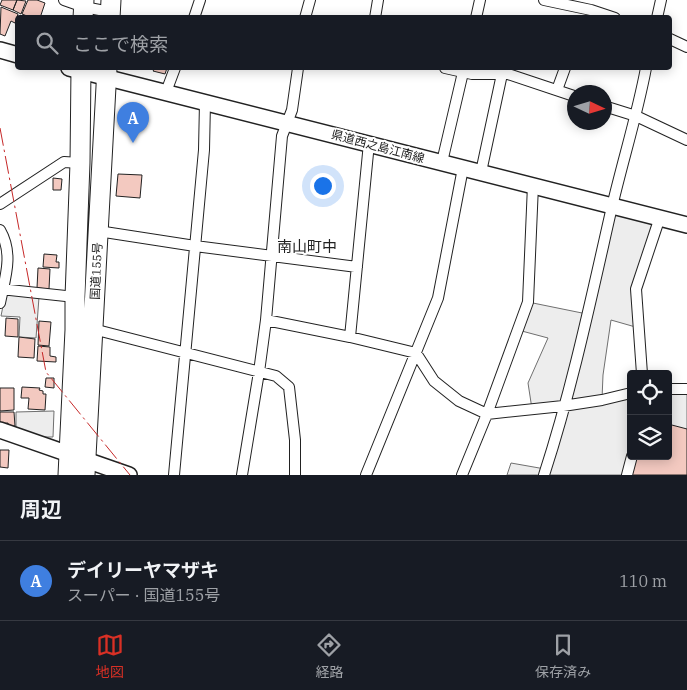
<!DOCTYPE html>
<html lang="ja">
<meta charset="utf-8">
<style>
:root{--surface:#171b24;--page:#242831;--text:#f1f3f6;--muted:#9ea1a6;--line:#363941;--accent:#d93025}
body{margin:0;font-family:"IBM Plex Serif","Noto Sans JP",serif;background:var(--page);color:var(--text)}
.controls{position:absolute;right:15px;bottom:15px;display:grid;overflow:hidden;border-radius:5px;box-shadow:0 2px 12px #0003}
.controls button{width:45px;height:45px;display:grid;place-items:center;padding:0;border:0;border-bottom:1px solid var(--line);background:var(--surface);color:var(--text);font:25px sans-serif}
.compass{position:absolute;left:567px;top:85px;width:45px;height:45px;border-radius:50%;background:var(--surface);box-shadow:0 2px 12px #0003;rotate:94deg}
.you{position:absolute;left:322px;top:185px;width:18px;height:18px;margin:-12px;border:4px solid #fff;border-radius:50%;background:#1a73e8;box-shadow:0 0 0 8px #1a73e833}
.badge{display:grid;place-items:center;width:32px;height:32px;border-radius:50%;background:var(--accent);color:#fff;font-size:16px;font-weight:700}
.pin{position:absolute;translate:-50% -41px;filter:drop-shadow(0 1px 2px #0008)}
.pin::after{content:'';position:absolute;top:26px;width:18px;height:15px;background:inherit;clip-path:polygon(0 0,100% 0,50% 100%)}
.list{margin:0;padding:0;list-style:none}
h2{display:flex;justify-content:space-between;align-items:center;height:65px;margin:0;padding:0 20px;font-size:21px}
h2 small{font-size:16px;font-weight:400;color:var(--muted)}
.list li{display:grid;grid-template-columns:32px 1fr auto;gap:15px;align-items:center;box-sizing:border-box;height:80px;padding:0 20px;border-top:1px solid var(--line)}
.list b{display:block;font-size:19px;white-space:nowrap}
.list p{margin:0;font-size:16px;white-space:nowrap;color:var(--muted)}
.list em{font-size:16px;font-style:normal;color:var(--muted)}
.icon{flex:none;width:28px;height:28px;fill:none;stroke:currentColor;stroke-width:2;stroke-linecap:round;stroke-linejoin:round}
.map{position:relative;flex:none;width:687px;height:475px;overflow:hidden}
.search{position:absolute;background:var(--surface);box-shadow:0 2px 12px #0003;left:15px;right:15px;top:15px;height:55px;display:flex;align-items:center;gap:12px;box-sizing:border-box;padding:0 18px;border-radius:5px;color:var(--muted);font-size:19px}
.sheet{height:145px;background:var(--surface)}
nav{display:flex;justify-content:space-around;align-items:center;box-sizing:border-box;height:70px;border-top:1px solid var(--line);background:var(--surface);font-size:14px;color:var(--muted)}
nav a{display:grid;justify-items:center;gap:2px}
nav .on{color:var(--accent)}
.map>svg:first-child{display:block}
.parking{fill:#ededed;stroke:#6f6f6f}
.building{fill:#f3c9c0;stroke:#222}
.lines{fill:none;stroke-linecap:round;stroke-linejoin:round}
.street-casing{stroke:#222;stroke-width:12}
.secondary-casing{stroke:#222;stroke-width:18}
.highway-casing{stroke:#222;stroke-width:21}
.street{stroke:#fff;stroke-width:10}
.secondary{stroke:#fff;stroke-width:15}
.highway{stroke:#fff;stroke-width:19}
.power{stroke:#c62828;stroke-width:1;stroke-dasharray:18 4 2.5 4;stroke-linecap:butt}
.labels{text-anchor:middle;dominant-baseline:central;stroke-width:4;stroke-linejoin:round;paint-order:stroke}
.street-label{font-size:12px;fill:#222;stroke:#fff}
.quarter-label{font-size:15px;fill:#222;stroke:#fff}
</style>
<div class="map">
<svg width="687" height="475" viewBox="0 0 687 475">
<rect width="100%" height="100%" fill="#fff"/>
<!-- parking -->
<path class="parking" d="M612,205L660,217L636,289L639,328L611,320L603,375L602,399L631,395V456H668V389H687V475H507L511,463L545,469L563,406L532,409L528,383L548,338L518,330L528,302L587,314Z
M9,294L39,297L36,338L19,337L20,317L1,316L5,296Z
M54,411L53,437H40L16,429V412Z"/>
<!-- building -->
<path class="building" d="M2,0H17L13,10L0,5Z
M17,0L26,1L21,14L13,10Z
M28,0H37L45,3L40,18H32L22,14Z
M1,7L18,14L15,23L11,21L5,36L0,34Z
M155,68H167L165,74L153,71Z
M118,174L142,175L140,198L116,196Z
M53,178L62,179L61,190H53Z
M44,254L57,255L56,262H59V268L43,267Z
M38,268L50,269L49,289L37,288Z
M6,318L18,319V337L5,336Z
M39,321L51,322L49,346L38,345Z
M19,337L35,339L34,358L18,357Z
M38,346L50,347V356L56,357V362L37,361Z
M46,378H54V388L45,387Z
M22,387L40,388L39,390L43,391V394H46L45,410L28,409L29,398H21Z
M0,388H14V410L0,411Z
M0,412H14L15,426L8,427V423L0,424Z
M668,424L687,429V475H627L632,456H668Z
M0,450H9L8,468L0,467Z"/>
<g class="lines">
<defs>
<path id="street" d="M64,0L84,7L110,12L113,15
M544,0L591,10L615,18
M194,18L200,0
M305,18L310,0
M375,18L378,0
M476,18L480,0
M657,18L661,0
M670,39L687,47
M445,68L472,74H508L574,96
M557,90L565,68
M166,92L175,68
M604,106L636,116L687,140
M442,162L464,68
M481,172L502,74
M0,204L64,162L80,163
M0,230C14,254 5,278 0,303
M98,231L195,246L357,267
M0,289L75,297
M266,320L350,337L416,353L434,381L459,401L487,414L563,406L602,400L631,393
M93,329L276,376L289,387L295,440V475
M350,337L369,143
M642,374L636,289L660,217
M668,389H687
M174,475L204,150L205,102
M242,475L259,372L266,320L282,136L292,110L298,68
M366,475L438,298L463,168
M462,475L487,414L528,302L533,185
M544,475C572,389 591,299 611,211C622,163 637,116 646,68
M627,475L632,456"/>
<path id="secondary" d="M0,50L18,55
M69,68L687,225
M0,430L129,475"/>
<path id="highway" d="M83,18L84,0
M110,18L111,0
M68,475L75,330V297L80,163L81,68
M85,475L107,68"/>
</defs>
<!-- street casing -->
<use href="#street" class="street-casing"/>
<!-- secondary casing -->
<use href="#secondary" class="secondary-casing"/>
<!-- highway casing -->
<use href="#highway" class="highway-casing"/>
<!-- street -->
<use href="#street" class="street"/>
<!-- secondary -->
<use href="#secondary" class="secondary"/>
<!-- highway -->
<use href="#highway" class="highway"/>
<!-- power -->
<path class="power" d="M0,128L46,372L130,475"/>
</g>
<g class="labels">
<!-- street labels -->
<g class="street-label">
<text transform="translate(378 146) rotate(15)">県道西之島江南線</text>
<text transform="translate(96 271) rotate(-87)">国道155号</text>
</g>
<!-- quarter labels -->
<g class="quarter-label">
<text x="307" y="246">南山町中</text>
</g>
</g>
</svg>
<div class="controls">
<button><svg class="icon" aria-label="locate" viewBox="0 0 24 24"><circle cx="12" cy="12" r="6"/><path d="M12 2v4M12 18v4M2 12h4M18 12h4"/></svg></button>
<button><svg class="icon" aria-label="layers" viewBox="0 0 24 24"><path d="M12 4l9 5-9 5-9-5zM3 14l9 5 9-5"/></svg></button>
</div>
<svg class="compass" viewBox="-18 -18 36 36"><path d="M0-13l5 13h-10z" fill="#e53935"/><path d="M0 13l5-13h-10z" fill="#9ea1a6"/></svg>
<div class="you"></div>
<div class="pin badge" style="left:133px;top:143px;background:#3f7fe0">A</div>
<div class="search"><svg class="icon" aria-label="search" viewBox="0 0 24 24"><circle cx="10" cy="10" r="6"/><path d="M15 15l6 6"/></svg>ここで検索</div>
</div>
<section class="sheet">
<h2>周辺<small></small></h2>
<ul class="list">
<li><span class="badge" style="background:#3f7fe0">A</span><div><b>デイリーヤマザキ</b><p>スーパー · 国道155号</p></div><em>110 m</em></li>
</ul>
</section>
<nav>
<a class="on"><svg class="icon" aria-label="map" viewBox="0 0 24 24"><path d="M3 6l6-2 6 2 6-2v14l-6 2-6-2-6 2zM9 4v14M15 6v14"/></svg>地図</a>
<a><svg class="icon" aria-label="directions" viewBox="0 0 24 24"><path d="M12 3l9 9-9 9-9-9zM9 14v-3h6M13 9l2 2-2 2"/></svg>経路</a>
<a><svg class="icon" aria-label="saved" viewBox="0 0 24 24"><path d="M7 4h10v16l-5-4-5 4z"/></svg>保存済み</a>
</nav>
